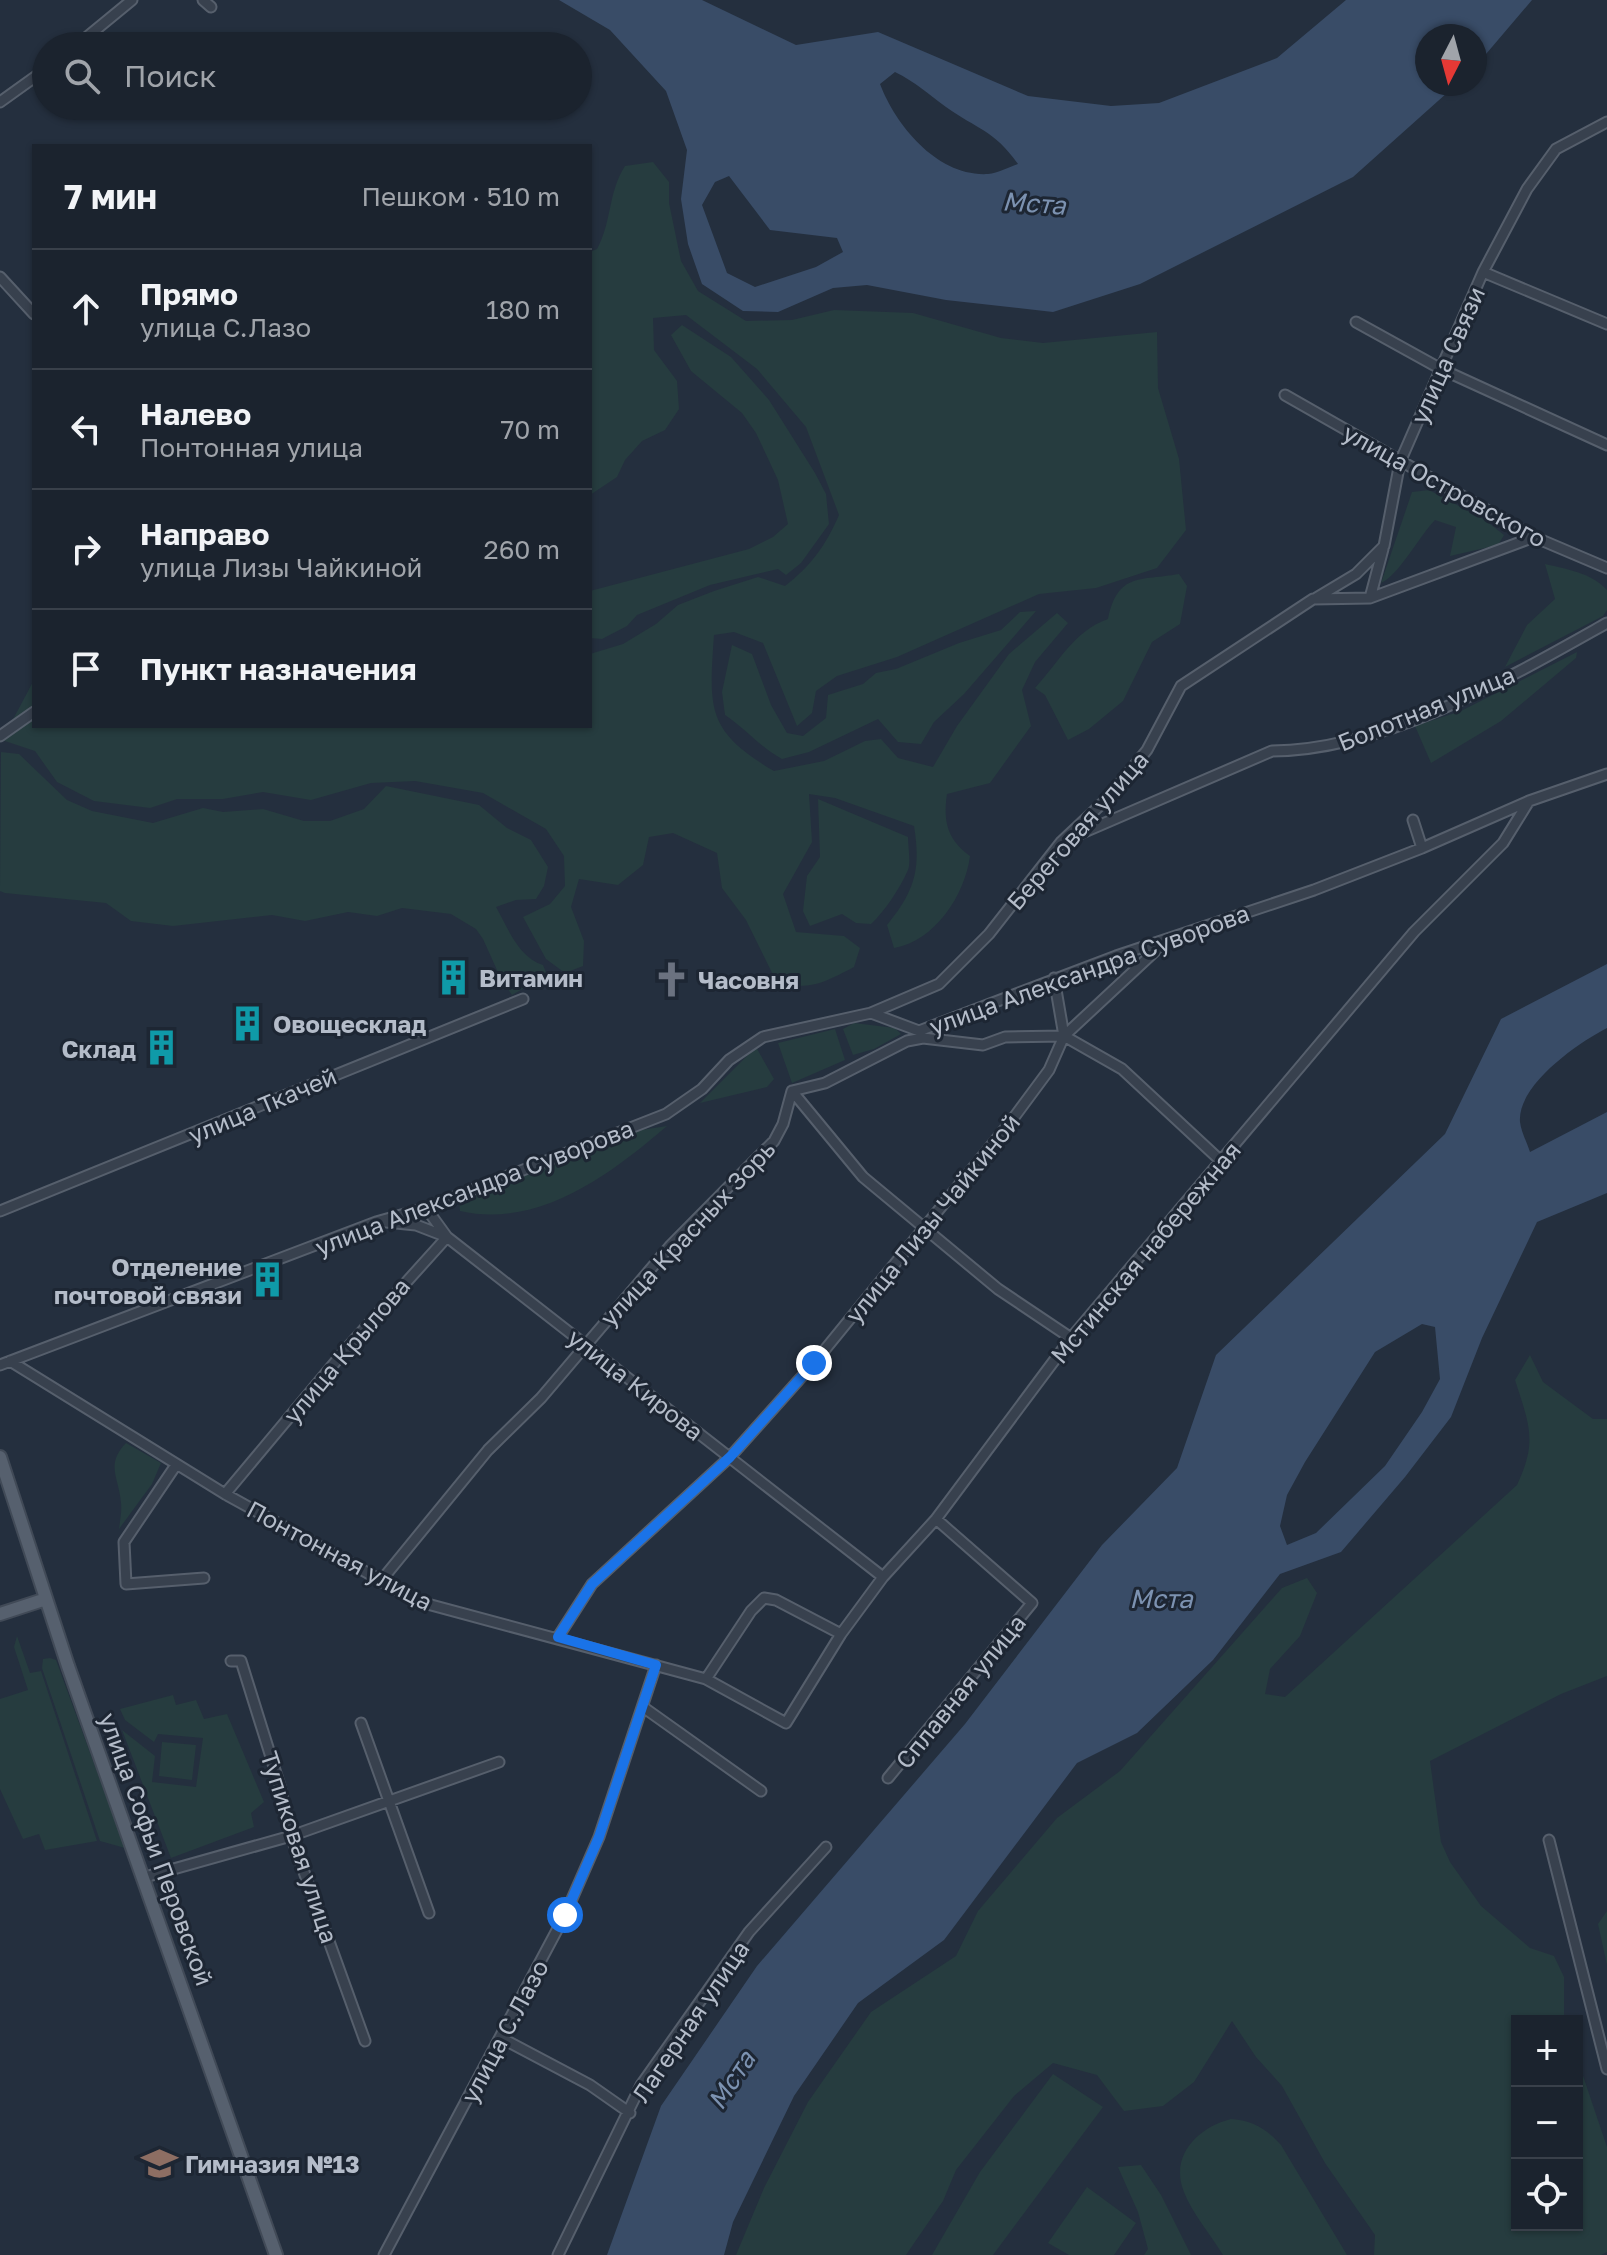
<!DOCTYPE html>
<html lang="ru">
<meta charset="utf-8">
<style>
:root{--surface:#1b232e;--page:#282f3a;--text:#f1f3f6;--muted:#a0a4aa;--line:#39404a}
body{margin:0;font-family:"Golos Text",sans-serif;background:var(--page);color:var(--text)}
.controls{position:absolute;right:24px;bottom:24px;display:grid;overflow:hidden;border-radius:0px;box-shadow:0 2px 6px #0004}
.controls button{width:72px;height:72px;display:grid;place-items:center;padding:0;border:0;border-bottom:2px solid var(--line);background:var(--surface);color:var(--text);font:40px sans-serif}
.compass{position:absolute;left:1415px;top:24px;width:72px;height:72px;border-radius:50%;background:var(--surface);box-shadow:0 2px 6px #0004;rotate:186deg}
.stop{position:absolute;width:24px;height:24px;margin:-18px;border:6px solid #1a73e8;border-radius:50%;background:#fff}
.stop.end{background:#1a73e8;border-color:#fff;box-shadow:0 2px 8px #0008}
.list{margin:0;padding:0;list-style:none}
h2{display:flex;justify-content:space-between;align-items:center;height:104px;margin:0;padding:0 32px;font-size:34px}
h2 small{font-size:26px;font-weight:400;color:var(--muted)}
.list li{display:grid;grid-template-columns:52px 1fr auto;gap:24px;align-items:center;box-sizing:border-box;height:120px;padding:0 32px;border-top:2px solid var(--line)}
.list b{display:block;font-size:30px;white-space:nowrap}
.list p{margin:0;font-size:26px;white-space:nowrap;color:var(--muted)}
.list em{font-size:26px;font-style:normal;color:var(--muted)}
.icon{flex:none;width:44px;height:44px;fill:none;stroke:currentColor;stroke-width:2;stroke-linecap:round;stroke-linejoin:round}
.map{position:relative;flex:none;width:1607px;height:2255px;overflow:hidden}
.search{position:absolute;background:var(--surface);box-shadow:0 2px 6px #0004;left:32px;top:32px;width:560px;height:88px;display:flex;align-items:center;gap:20px;box-sizing:border-box;padding:0 28px;border-radius:44px;color:var(--muted);font-size:30px}
.panel{position:absolute;background:var(--surface);box-shadow:0 2px 6px #0004;left:32px;top:144px;width:560px;height:584px;border-radius:0px}
.map>svg:first-child{display:block}
.green{fill:#263c3f}
.water{fill:#394c67;fill-rule:evenodd}
.lines{fill:none;stroke-linecap:round;stroke-linejoin:round}
.minor-casing{stroke:#565f6c;stroke-width:13}
.major-casing{stroke:#414a57;stroke-width:16}
.minor{stroke:#38414e;stroke-width:9}
.major{stroke:#56606e;stroke-width:12}
.route{stroke:#1a73e8;stroke-width:10}
.labels{text-anchor:middle;dominant-baseline:central;stroke-width:6;stroke-linejoin:round;paint-order:stroke}
.street-label{font-size:24px;fill:#b4bcc9;stroke:#1d2633}
.poi-label{font-size:24px;font-weight:bold;fill:#b4bcc9;stroke:#1d2633;text-anchor:start}
.water-label{font-size:26px;font-style:italic;fill:#7c92b1;stroke:#1d2633}
</style>
<div class="map">
<svg width="1607" height="2255" viewBox="0 0 1607 2255">
<rect width="100%" height="100%" fill="#242f3e"/>
<!-- green -->
<path class="green" d="M653,162L669,182V203L681,261L698,291L746,321L792,320L834,310L913,313L1001,338L1043,343L1157,332L1158,388L1179,459L1186,530L1157,568L1096,588L1039,594L897,657L837,676L816,691L812,713L797,726L763,643L734,632L714,635C709,709 706,731 774,771L824,761L865,741L881,739L898,758L933,767L957,726L1009,654L1057,613L1068,623L1035,662L1022,690L1031,726L990,783L947,794C943,821 947,839 970,856C965,895 935,941 894,948L887,925C915,891 921,869 914,826L835,798L809,794L812,842L783,894L796,932L844,936L860,948L854,967C823,983 812,990 777,983L746,920L722,888L717,853L673,833L649,837L643,865L618,885L579,879L571,907L584,941L583,966L565,973L546,959L523,917L550,904L565,886L564,856L546,829L483,793L415,781L371,783L311,800L263,792L223,799H177L150,808L94,801L57,782L35,751L2,740L34,680V726H590V654L623,644L656,624L678,605L714,591L758,577L785,586C811,566 826,545 839,515L806,427L757,369L686,315L653,318L654,350L677,381L679,409L665,430L642,441L625,460L617,477L590,495V252L597,249C612,222 608,192 625,166Z
M682,325L731,357L769,400L815,473L826,494L829,524L801,563L786,575L778,569L710,585L637,615L627,626L602,639L590,638V591L749,549L773,537L788,524L778,480L756,433L742,413L691,371L671,335Z
M1429,490L1485,520L1504,535L1498,545L1450,556L1456,527L1435,520C1418,538 1399,575 1381,583L1412,492Z
M1545,564C1566,569 1592,573 1607,590V610L1603,616L1505,667L1527,625L1555,599Z
M1179,574L1187,586L1180,624L1152,642L1123,701L1089,729L1068,740L1045,695L1035,688C1059,662 1074,631 1108,619C1118,572 1140,581 1179,574Z
M1036,611L964,694L934,722L921,744L898,742L878,719L809,752L782,759C760,747 746,729 725,715L722,692L732,645L752,654L771,705L787,733L803,736L826,718L828,695L863,684L876,673L896,669L959,643L1001,630L1020,612Z
M1577,652L1576,658L1501,721L1431,763L1415,726L1461,711Z
M1,752L19,754L67,800L92,811L153,823L203,808L223,812L263,809L304,821H330L364,809L386,786L479,805L507,828L531,840L548,867L544,886L536,899L516,900L496,907C508,928 518,957 543,965L547,975L512,995L501,979L483,939L476,929L451,914L402,908L377,916L348,912L305,921L272,915L173,926L131,921L106,903L5,893L0,891Z
M818,799L908,837C908,846 911,862 908,870C900,888 885,911 871,924L856,923L842,914L810,926L803,911L807,876L820,857Z
M854,1023L895,1028L901,1034L874,1049L853,1055L843,1029Z
M835,1029L845,1060L792,1083L778,1043Z
M756,1047L774,1079L767,1087L700,1103Z
M667,1126C610,1175 538,1229 460,1211L459,1198L641,1130Z
M1530,1355L1543,1382L1593,1419H1607V1676L1561,1694L1430,1761L1441,1842L1450,1862L1481,1906L1530,1948L1554,1956L1564,1977V2021H1517V2225H1577V2058L1607,2147V2252L1601,2255H1374L1375,2235L1325,2163L1282,2086L1256,2057L1232,2021L1194,2082L1163,2106L1124,2111L1097,2075L1053,2063L1014,2096L956,2170L943,2201L906,2255H736L764,2188L808,2102L871,2012L956,1956L978,1911L1057,1818L1120,1771L1282,1588L1307,1578L1317,1593L1300,1636L1270,1669L1265,1694L1285,1697L1517,1485C1538,1441 1529,1424 1515,1380Z
M126,1443L161,1463L152,1484L119,1529C120,1520 122,1511 121,1503C119,1477 105,1465 126,1443Z
M17,1636L30,1673L41,1671L97,1841L45,1850L39,1834L23,1839L0,1789V1699L28,1690L14,1647Z
M50,1658L56,1660L125,1848L100,1841L42,1668L43,1659Z
M173,1695L176,1705L196,1700L204,1719L227,1714L264,1802L251,1813L254,1827L171,1858L122,1730L155,1756L152,1782L196,1787L203,1738L158,1734L154,1742L125,1720L120,1709Z
M162,1742L196,1745L192,1780L159,1776Z
M1607,1911V1965L1598,1924Z
M1053,2074L1103,2107L993,2255H932L980,2172Z
M1231,2119C1254,2121 1265,2128 1281,2145L1347,2255H1223C1211,2235 1192,2213 1184,2192C1169,2155 1199,2127 1231,2119Z
M1141,2165L1161,2195L1191,2255H1144L1148,2249L1138,2212L1118,2167Z
M1087,2187L1136,2223L1114,2255H1069L1048,2243Z"/>
<!-- water -->
<path class="water" d="M559,0H702L796,45L878,32L1028,96L1111,106L1159,103L1277,58L1346,0H1532L1475,67V36H1427V84H1457L1353,177L1140,284L1053,312L946,300L867,285L833,288L778,312L743,311L702,284L688,244L681,199L687,150L666,91L610,30ZM895,72C917,83 927,93 946,107C978,130 993,129 1018,164C1009,167 998,173 988,174C938,177 896,126 880,84ZM729,176L770,230L837,238L843,252L816,267L755,287L727,273L702,205L715,182Z
M1607,964V1028C1578,1043 1517,1085 1520,1122C1521,1131 1527,1143 1530,1152L1607,1112V1193L1537,1222L1482,1338L1451,1417L1405,1477L1341,1552L1280,1574L1213,1660L1137,1733L1077,1763L944,1940L858,2003L794,2096L733,2222L724,2255H607L661,2106L757,1966L965,1724L1102,1545L1177,1468L1216,1355L1445,1134L1501,1019ZM1422,1324L1435,1327L1440,1379L1422,1412L1385,1466L1316,1533L1287,1545L1280,1526L1287,1495L1305,1462L1375,1352Z"/>
<g class="lines">
<defs>
<path id="minor" d="M203,0L211,7
M76,46L132,0
M0,102L46,69
M1483,272L1607,324
M0,277L34,314
M1356,322L1441,369L1607,445
M1285,395L1534,537L1607,568
M1316,598L1356,574L1384,546L1400,462L1483,272L1527,189L1556,149L1607,122
M1370,598L1383,549
M0,736L34,712
M1413,820L1422,848
M1068,839L1272,751C1386,750 1509,678 1607,623
M1054,978L1064,1036L1122,1069L1221,1161
M871,1013L939,984L989,934L1061,842L1109,797L1147,750L1181,686L1313,599L1370,598L1534,537
M792,1091L863,1177L998,1289L1071,1338
M0,1211L523,999
M386,1222L416,1225L447,1237L883,1577
M10,1361L225,1494L420,1602L706,1679L786,1723L841,1634L883,1577L936,1519L1071,1338L1414,932L1503,843L1529,801
M0,1365L376,1222L426,1208L666,1114L702,1089L729,1060L763,1037L871,1013L919,1031L1116,956L1314,890L1422,848L1529,801L1607,774
M176,1465L124,1542L126,1584L204,1578
M225,1494L347,1348L447,1237L426,1208
M380,1582L488,1450L541,1398L671,1245L774,1141L783,1124L792,1091L825,1083L907,1041L923,1038L983,1045L1005,1037L1064,1036
M558,1637L592,1584L730,1457L814,1363L1012,1120L1049,1070L1064,1036L1165,942
M231,1661H241L280,1786L291,1836L365,2041
M706,1679L751,1611L764,1598L776,1600L841,1634
M643,1707L761,1791
M361,1723L429,1913
M888,1778L1032,1603L936,1519
M1549,1840L1607,2069
M145,1877L291,1836L499,1762
M501,2038L590,2085L630,2113
M384,2255L565,1915L599,1837L656,1665
M558,2255L641,2085L749,1932L826,1847"/>
<path id="major" d="M0,1457L68,1666L276,2255
M0,1614L46,1599"/>
</defs>
<!-- minor casing -->
<use href="#minor" class="minor-casing"/>
<!-- major casing -->
<use href="#major" class="major-casing"/>
<!-- minor -->
<use href="#minor" class="minor"/>
<!-- major -->
<use href="#major" class="major"/>
</g>
<g class="lines">
<!-- route -->
<path class="route" d="M565,1915L599,1837L656,1665L558,1637L592,1584L730,1457L814,1363"/>
</g>
<!-- icons -->
<defs>
<symbol id="building-bare" viewBox="-9 -9 18 18"><path d="M-4-6H4V6H1V3H-1V6H-4ZM-2.5-4.3h1.7v1.8h-1.7ZM.8-4.3h1.7v1.8H.8ZM-2.5-1h1.7V.8h-1.7ZM.8-1h1.7V.8H.8Z" fill="#0f9aa8" stroke="#1d2633" stroke-width="2.5" paint-order="stroke"/></symbol>
<symbol id="church-bare" viewBox="-9 -9 18 18"><path d="M-1.2-6h2.4v3.5h3.3v2.4h-3.3V6h-2.4V-.1h-3.3v-2.4h3.3Z" fill="#6b7280" stroke="#1d2633" stroke-width="2.5" paint-order="stroke"/></symbol>
<symbol id="school-bare" viewBox="-9 -9 18 18"><path d="M0-5L7-2L0 1L-7-2ZM-4 1L0 2.5L4 1V4Q0 6-4 4Z" fill="#8d6e63" stroke="#1d2633" stroke-width="2.5" paint-order="stroke"/></symbol>
</defs>
<g fill-rule="evenodd">
<use href="#building-bare" x="428" y="952" width="51" height="51"/>
<use href="#church-bare" x="646" y="954" width="51" height="51"/>
<use href="#building-bare" x="222" y="998" width="51" height="51"/>
<use href="#building-bare" x="136" y="1022" width="51" height="51"/>
<use href="#building-bare" x="242" y="1254" width="51" height="51"/>
<use href="#school-bare" x="134" y="2138" width="51" height="51"/>
</g>
<g class="labels">
<!-- street labels -->
<g class="street-label">
<text transform="translate(1447 355) rotate(-66)">улица Связи</text>
<text transform="translate(1445 485) rotate(29)">улица Островского</text>
<text transform="translate(1426 708) rotate(-22)">Болотная улица</text>
<text transform="translate(1077 830) rotate(-49)">Береговая улица</text>
<text transform="translate(1089 969) rotate(-20)">улица Александра Суворова</text>
<text transform="translate(262 1105) rotate(-23)">улица Ткачей</text>
<text transform="translate(474 1187) rotate(-21)">улица Александра Суворова</text>
<text transform="translate(932 1218) rotate(-51)">улица Лизы Чайкиной</text>
<text transform="translate(687 1233) rotate(-47)">улица Красных Зорь</text>
<text transform="translate(1145 1252) rotate(-50)">Мстинская набережная</text>
<text transform="translate(346 1350) rotate(-50)">улица Крылова</text>
<text transform="translate(636 1384) rotate(38)">улица Кирова</text>
<text transform="translate(340 1555) rotate(28)">Понтонная улица</text>
<text transform="translate(960 1691) rotate(-51)">Сплавная улица</text>
<text transform="translate(300 1847) rotate(72)">Тупиковая улица</text>
<text transform="translate(157 1849) rotate(70)">улица Софьи Перовской</text>
<text transform="translate(690 2021) rotate(-56)">Лагерная улица</text>
<text transform="translate(504 2031) rotate(-62)">улица С.Лазо</text>
</g>
<!-- poi labels -->
<g class="poi-label">
<text x="479" y="977">Витамин</text>
<text x="698" y="979">Часовня</text>
<text x="273" y="1023">Овощесклад</text>
<text x="136" y="1048" text-anchor="end">Склад</text>
<text x="242" y="1266" text-anchor="end">Отделение<tspan x="242" dy="28">почтовой связи</tspan></text>
<text x="185" y="2163">Гимназия №13</text>
</g>
<!-- water labels -->
<g class="water-label">
<text transform="translate(1034 203) rotate(4)">Мста</text>
<text x="1161" y="1598">Мста</text>
<text transform="translate(731 2080) rotate(-57)">Мста</text>
</g>
</g>
</svg>
<div class="controls">
<button>+</button>
<button>−</button>
<button><svg class="icon" aria-label="locate" viewBox="0 0 24 24"><circle cx="12" cy="12" r="6"/><path d="M12 2v4M12 18v4M2 12h4M18 12h4"/></svg></button>
</div>
<svg class="compass" viewBox="-18 -18 36 36"><path d="M0-13l5 13h-10z" fill="#e53935"/><path d="M0 13l5-13h-10z" fill="#a0a4aa"/></svg>
<div class="stop" style="left:565px;top:1915px"></div>
<div class="stop end" style="left:814px;top:1363px"></div>
<div class="search"><svg class="icon" aria-label="search" viewBox="0 0 24 24"><circle cx="10" cy="10" r="6"/><path d="M15 15l6 6"/></svg>Поиск</div>
<section class="panel">
<h2>7 мин<small>Пешком · 510 m</small></h2>
<ul class="list">
<li><svg class="icon" aria-label="ahead" viewBox="0 0 24 24"><path d="M12 20V5M6 11l6-6 6 6"/></svg><div><b>Прямо</b><p>улица С.Лазо</p></div><em>180 m</em></li>
<li><svg class="icon" aria-label="left" viewBox="0 0 24 24"><path d="M17 20v-9H6M10 6l-5 5 5 5"/></svg><div><b>Налево</b><p>Понтонная улица</p></div><em>70 m</em></li>
<li><svg class="icon" aria-label="right" viewBox="0 0 24 24"><path d="M7 20v-9h11M14 6l5 5-5 5"/></svg><div><b>Направо</b><p>улица Лизы Чайкиной</p></div><em>260 m</em></li>
<li><svg class="icon" aria-label="arrive" viewBox="0 0 24 24"><path d="M6 21V4h12l-3 4 3 4H6"/></svg><div><b>Пункт назначения</b></div></li>
</ul>
</section>
</div>
